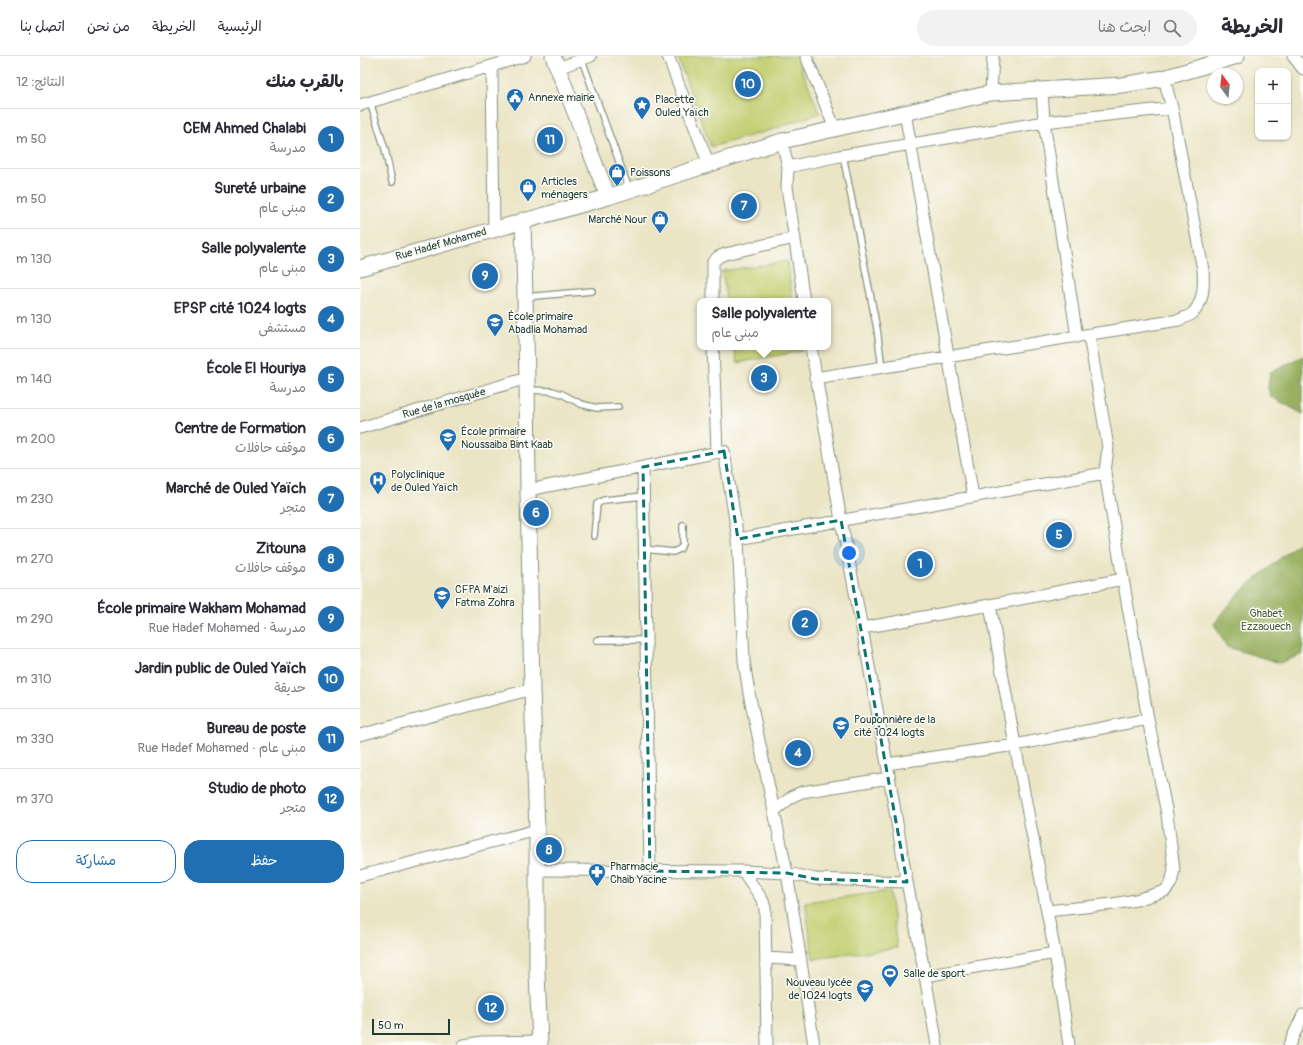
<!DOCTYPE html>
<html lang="ar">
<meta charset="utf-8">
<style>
:root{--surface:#fff;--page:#f2f2f3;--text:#2b2b33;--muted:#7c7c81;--line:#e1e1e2;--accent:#1f6fb2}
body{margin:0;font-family:Pangolin,"Playpen Sans Arabic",sans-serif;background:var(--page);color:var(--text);direction:rtl}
.controls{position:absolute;right:12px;top:12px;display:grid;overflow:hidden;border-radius:8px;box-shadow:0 1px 3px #0004}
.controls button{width:36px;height:36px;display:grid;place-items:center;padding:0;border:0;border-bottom:1px solid var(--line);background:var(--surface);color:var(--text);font:20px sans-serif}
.compass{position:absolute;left:847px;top:12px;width:36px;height:36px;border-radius:50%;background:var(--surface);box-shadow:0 1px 3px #0004;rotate:345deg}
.scale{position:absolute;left:12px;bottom:10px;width:78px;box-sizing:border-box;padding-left:4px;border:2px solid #1f3d34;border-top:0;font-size:11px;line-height:14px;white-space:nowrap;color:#1f3d34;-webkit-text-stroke:3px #fdfcf7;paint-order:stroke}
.you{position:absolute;left:489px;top:497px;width:14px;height:14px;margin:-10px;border:3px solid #fff;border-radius:50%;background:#1a73e8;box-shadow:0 0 0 6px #1a73e833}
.badge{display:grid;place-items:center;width:26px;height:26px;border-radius:50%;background:var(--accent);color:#fff;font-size:13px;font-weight:700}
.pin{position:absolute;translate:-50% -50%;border:2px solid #fff;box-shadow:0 1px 4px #0006}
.popup{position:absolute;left:337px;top:242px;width:134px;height:52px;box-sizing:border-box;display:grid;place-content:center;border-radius:8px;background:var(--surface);filter:drop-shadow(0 1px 3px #0005);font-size:13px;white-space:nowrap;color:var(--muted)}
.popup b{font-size:15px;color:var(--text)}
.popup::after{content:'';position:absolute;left:50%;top:100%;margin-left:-8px;border:8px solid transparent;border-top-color:var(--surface)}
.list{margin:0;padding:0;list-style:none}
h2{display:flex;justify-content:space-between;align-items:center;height:52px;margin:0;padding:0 16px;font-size:17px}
h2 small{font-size:13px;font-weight:400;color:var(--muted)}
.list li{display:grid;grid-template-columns:26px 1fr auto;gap:12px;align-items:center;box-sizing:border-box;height:60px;padding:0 16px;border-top:1px solid var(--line)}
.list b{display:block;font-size:15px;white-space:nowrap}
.list p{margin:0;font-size:13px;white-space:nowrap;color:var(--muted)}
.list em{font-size:13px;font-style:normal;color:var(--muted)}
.actions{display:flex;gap:8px;padding:12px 16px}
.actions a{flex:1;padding:9px 0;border:1px solid var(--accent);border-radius:16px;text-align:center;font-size:14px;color:var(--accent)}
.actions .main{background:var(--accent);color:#fff}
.icon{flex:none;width:22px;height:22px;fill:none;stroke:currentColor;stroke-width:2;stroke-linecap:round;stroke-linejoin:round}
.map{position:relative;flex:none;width:943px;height:989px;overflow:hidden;direction:ltr}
header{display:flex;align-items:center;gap:24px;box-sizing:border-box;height:56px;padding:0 20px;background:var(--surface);border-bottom:1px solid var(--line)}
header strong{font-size:19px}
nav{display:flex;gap:22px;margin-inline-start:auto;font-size:14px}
.search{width:280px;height:36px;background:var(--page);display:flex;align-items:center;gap:10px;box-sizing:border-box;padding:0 14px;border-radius:22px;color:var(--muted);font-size:15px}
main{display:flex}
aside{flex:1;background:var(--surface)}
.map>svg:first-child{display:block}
.green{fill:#c1cd6e;stroke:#708551}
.forest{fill:#98b061;stroke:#5c764a}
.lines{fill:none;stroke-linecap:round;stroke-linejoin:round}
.lane-casing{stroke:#85917d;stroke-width:8}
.street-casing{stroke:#85917d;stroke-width:13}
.secondary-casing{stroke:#85917d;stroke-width:17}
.lane{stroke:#fff;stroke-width:5.5}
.street{stroke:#fff;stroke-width:11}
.secondary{stroke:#fff;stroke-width:15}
.marked{fill:none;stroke:#0f766e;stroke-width:3;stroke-dasharray:8 5;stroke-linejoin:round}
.labels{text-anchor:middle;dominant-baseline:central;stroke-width:3;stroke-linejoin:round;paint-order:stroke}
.poi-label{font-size:11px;fill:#1f3d34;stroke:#fdfcf7;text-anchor:start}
.street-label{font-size:11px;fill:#1f3d34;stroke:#fdfcf7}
.park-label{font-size:11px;fill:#486142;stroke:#fdfcf7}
</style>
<header>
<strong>الخريطة</strong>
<div class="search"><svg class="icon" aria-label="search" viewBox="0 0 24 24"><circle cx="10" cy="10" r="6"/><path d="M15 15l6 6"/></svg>ابحث هنا</div>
<nav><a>الرئيسية</a><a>الخريطة</a><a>من نحن</a><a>اتصل بنا</a></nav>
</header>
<main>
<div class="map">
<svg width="943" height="989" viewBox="0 0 943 989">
<rect width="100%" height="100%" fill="#fdfcf7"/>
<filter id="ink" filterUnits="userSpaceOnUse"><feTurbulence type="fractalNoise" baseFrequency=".025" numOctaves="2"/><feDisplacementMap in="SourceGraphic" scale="8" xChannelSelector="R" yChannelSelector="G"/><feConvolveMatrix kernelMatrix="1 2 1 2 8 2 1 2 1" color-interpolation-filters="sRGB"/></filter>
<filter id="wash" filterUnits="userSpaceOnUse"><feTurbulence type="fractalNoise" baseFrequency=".012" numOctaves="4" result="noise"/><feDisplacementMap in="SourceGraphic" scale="16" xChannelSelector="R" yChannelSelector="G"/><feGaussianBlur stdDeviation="0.9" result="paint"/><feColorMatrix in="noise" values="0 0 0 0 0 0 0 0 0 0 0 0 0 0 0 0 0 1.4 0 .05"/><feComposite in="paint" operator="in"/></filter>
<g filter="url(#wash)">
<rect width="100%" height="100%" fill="#ebe5c6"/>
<!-- green -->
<path class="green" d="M317,0H436L460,57L411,74L351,91Z
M427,205L433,245H367L362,215Z
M374,291H441L442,295L377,307Z
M530,835L537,892L453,903L445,846Z"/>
<!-- forest -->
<path class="forest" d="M943,300V358L910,340L908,332L910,316Z
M943,483V598L920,607L867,591L854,568L877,539Z"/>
</g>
<g filter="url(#ink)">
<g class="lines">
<defs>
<path id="lane" d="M222,4L269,133
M10,46L25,93L32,126
M483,99L517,273L522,312
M165,241L232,235
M168,334L192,335L202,338L221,348L237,352L258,351
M234,480L237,448L244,444L284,440
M284,493L313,496L320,493L323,488V469
M237,584H286"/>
<path id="street" d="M308,0L349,109
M446,0L475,73
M933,0L943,13
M132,10L134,173
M198,12L231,0
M682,33L684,66L717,281
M631,37L633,0
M0,49L165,0
M545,57L613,440
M422,85L428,111
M353,245V206L358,201L365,198L435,182
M444,245L427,131L428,111L479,100L684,66L812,52
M729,279L748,391L745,417L763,523
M353,291L357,396
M451,291L481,464L502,572L630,549L655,689L695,897L709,989
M455,322L819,264C823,262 830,260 833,257C844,245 844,229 843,214L812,52L804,22
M0,372L167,322
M283,411L290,815
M168,434L364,395L378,483L384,605L389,637L427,817L454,989
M378,483L745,417
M630,549L763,523L788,663L807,758L814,814L811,827L805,835L776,844L753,848L687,855
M502,572L527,708L547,826
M0,679L172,633
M527,708L655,689L788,663
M414,755L433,740L442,736L529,722
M177,814L383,815L403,845L405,852L407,989
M383,815L427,817L455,823L547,826L565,920L577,989
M0,820L177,774
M406,902L441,904
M565,920L695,897
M104,989L122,986L180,985
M929,989L943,959"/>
<path id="secondary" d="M193,0L248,141
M163,164L167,322L168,434L172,633L177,774V916L180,989
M0,212L248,141L422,85L631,37L762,29L804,22L877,0"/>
</defs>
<!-- lane casing -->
<use href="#lane" class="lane-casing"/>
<!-- street casing -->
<use href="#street" class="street-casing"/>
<!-- secondary casing -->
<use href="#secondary" class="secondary-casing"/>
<!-- lane -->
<use href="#lane" class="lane"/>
<!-- street -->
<use href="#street" class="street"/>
<!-- secondary -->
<use href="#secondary" class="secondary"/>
</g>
</g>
<!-- marked area -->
<path class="marked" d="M364,395L378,483L481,464L547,826L455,823L427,817L290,815L283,411Z"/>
<!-- icons -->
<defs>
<symbol id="civic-pin" viewBox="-11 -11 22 30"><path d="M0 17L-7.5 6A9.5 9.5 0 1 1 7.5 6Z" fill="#1f6fb2" stroke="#fdfcf7"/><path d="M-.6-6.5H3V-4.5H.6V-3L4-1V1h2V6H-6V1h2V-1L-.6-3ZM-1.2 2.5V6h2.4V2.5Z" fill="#fff"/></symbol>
<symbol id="sight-pin" viewBox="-11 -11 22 30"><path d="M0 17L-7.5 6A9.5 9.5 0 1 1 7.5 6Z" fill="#1f6fb2" stroke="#fdfcf7"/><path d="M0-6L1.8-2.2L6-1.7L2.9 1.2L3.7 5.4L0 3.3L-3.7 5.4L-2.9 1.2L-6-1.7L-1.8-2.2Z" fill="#fff"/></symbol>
<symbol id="shop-pin" viewBox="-11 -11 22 30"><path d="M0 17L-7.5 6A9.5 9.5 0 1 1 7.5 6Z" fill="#1f6fb2" stroke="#fdfcf7"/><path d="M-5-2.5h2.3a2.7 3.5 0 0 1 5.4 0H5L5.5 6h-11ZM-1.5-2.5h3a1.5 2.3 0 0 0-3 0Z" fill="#fff"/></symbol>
<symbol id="school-pin" viewBox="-11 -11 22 30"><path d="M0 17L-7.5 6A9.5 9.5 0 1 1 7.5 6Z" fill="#1f6fb2" stroke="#fdfcf7"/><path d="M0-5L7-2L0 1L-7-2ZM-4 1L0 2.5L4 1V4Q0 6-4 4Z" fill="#fff"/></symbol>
<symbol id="hospital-pin" viewBox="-11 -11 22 30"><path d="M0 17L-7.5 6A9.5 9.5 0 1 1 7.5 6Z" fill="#1f6fb2" stroke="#fdfcf7"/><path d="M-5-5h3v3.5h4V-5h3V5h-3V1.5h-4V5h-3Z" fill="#fff"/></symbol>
<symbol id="university-pin" viewBox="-11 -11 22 30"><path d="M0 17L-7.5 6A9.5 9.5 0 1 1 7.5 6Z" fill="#1f6fb2" stroke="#fdfcf7"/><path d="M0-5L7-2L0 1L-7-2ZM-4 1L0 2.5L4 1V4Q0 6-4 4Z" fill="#fff"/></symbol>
<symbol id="pharmacy-pin" viewBox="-11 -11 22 30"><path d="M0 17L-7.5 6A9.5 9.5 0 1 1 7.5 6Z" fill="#1f6fb2" stroke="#fdfcf7"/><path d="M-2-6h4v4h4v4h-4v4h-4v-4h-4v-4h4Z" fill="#fff"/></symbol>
<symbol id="stadium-pin" viewBox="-11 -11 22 30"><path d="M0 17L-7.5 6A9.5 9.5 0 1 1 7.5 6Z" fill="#1f6fb2" stroke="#fdfcf7"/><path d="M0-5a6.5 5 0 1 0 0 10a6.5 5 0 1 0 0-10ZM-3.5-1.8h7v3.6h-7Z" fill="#fff"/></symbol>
</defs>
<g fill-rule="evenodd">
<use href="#civic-pin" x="145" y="31" width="20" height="27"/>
<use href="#sight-pin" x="272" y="39" width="20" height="27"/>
<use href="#shop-pin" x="247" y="106" width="20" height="27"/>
<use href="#shop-pin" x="158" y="121" width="20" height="27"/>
<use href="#shop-pin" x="290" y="153" width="20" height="27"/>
<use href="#school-pin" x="125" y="256" width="20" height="27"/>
<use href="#school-pin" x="78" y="371" width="20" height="27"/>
<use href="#hospital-pin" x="8" y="414" width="20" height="27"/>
<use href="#university-pin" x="72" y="529" width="20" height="27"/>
<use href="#school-pin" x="471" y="659" width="20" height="27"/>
<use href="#pharmacy-pin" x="227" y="806" width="20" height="27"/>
<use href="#stadium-pin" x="520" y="907" width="20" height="27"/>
<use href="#school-pin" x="495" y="922" width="20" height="27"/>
</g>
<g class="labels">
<!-- poi labels -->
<g class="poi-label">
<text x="168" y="41">Annexe mairie</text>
<text x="295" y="43">Placette<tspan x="295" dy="13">Ouled Yaïch</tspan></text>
<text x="270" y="116">Poissons</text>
<text x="181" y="125">Articles<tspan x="181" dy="13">ménagers</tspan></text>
<text x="287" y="163" text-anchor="end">Marché Nour</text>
<text x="148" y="260">École primaire<tspan x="148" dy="13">Abadlia Mohamad</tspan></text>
<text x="101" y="375">École primaire<tspan x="101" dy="13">Noussaiba Bint Kaab</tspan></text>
<text x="31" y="418">Polyclinique<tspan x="31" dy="13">de Ouled Yaïch</tspan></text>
<text x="95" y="533">CFPA M'aizi<tspan x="95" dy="13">Fatma Zohra</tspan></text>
<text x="494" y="663">Pouponnière de la<tspan x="494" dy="13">cité 1024 logts</tspan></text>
<text x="250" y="810">Pharmacie<tspan x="250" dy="13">Chaib Yacine</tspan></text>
<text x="543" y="917">Salle de sport</text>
<text x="492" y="926" text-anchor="end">Nouveau lycée<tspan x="492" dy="13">de 1024 logts</tspan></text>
</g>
<!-- street labels -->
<g class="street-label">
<text transform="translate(81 188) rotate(-16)">Rue Hadef Mohamed</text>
<text transform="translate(84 347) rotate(-16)">Rue de la mosquée</text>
</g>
<!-- park labels -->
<g class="park-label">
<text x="906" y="557">Ghabet<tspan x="906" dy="13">Ezzaouech</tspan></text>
</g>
</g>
</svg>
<div class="controls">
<button>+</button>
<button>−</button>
</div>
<svg class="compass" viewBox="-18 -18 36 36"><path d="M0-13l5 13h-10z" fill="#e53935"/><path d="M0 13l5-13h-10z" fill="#7c7c81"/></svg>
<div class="scale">50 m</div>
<div class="you"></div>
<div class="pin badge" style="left:560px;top:508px">1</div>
<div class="pin badge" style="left:445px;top:567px">2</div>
<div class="pin badge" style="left:404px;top:322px">3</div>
<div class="popup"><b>Salle polyvalente</b>مبنى عام</div>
<div class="pin badge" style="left:438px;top:697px">4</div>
<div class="pin badge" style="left:699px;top:479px">5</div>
<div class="pin badge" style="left:176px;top:457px">6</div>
<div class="pin badge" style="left:384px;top:150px">7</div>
<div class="pin badge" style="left:189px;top:794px">8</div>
<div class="pin badge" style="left:125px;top:220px">9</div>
<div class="pin badge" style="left:388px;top:28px">10</div>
<div class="pin badge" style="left:190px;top:84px">11</div>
<div class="pin badge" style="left:131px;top:952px">12</div>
</div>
<aside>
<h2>بالقرب منك<small>النتائج: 12</small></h2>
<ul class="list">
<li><span class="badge">1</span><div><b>CEM Ahmed Chalabi</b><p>مدرسة</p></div><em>50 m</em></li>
<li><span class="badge">2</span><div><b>Sureté urbaine</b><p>مبنى عام</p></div><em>50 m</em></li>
<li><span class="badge">3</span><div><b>Salle polyvalente</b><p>مبنى عام</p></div><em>130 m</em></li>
<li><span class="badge">4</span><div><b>EPSP cité 1024 logts</b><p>مستشفى</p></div><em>130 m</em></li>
<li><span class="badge">5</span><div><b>École El Houriya</b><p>مدرسة</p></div><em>140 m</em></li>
<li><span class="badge">6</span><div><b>Centre de Formation</b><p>موقف حافلات</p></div><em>200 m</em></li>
<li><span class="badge">7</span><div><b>Marché de Ouled Yaïch</b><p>متجر</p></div><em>230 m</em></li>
<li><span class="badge">8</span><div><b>Zitouna</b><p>موقف حافلات</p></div><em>270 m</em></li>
<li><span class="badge">9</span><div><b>École primaire Wakham Mohamad</b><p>مدرسة · Rue Hadef Mohamed</p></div><em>290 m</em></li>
<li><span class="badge">10</span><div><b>Jardin public de Ouled Yaïch</b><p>حديقة</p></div><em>310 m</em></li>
<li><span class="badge">11</span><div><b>Bureau de poste</b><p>مبنى عام · Rue Hadef Mohamed</p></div><em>330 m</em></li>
<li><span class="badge">12</span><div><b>Studio de photo</b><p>متجر</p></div><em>370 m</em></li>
</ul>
<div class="actions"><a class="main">حفظ</a><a>مشاركة</a></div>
</aside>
</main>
